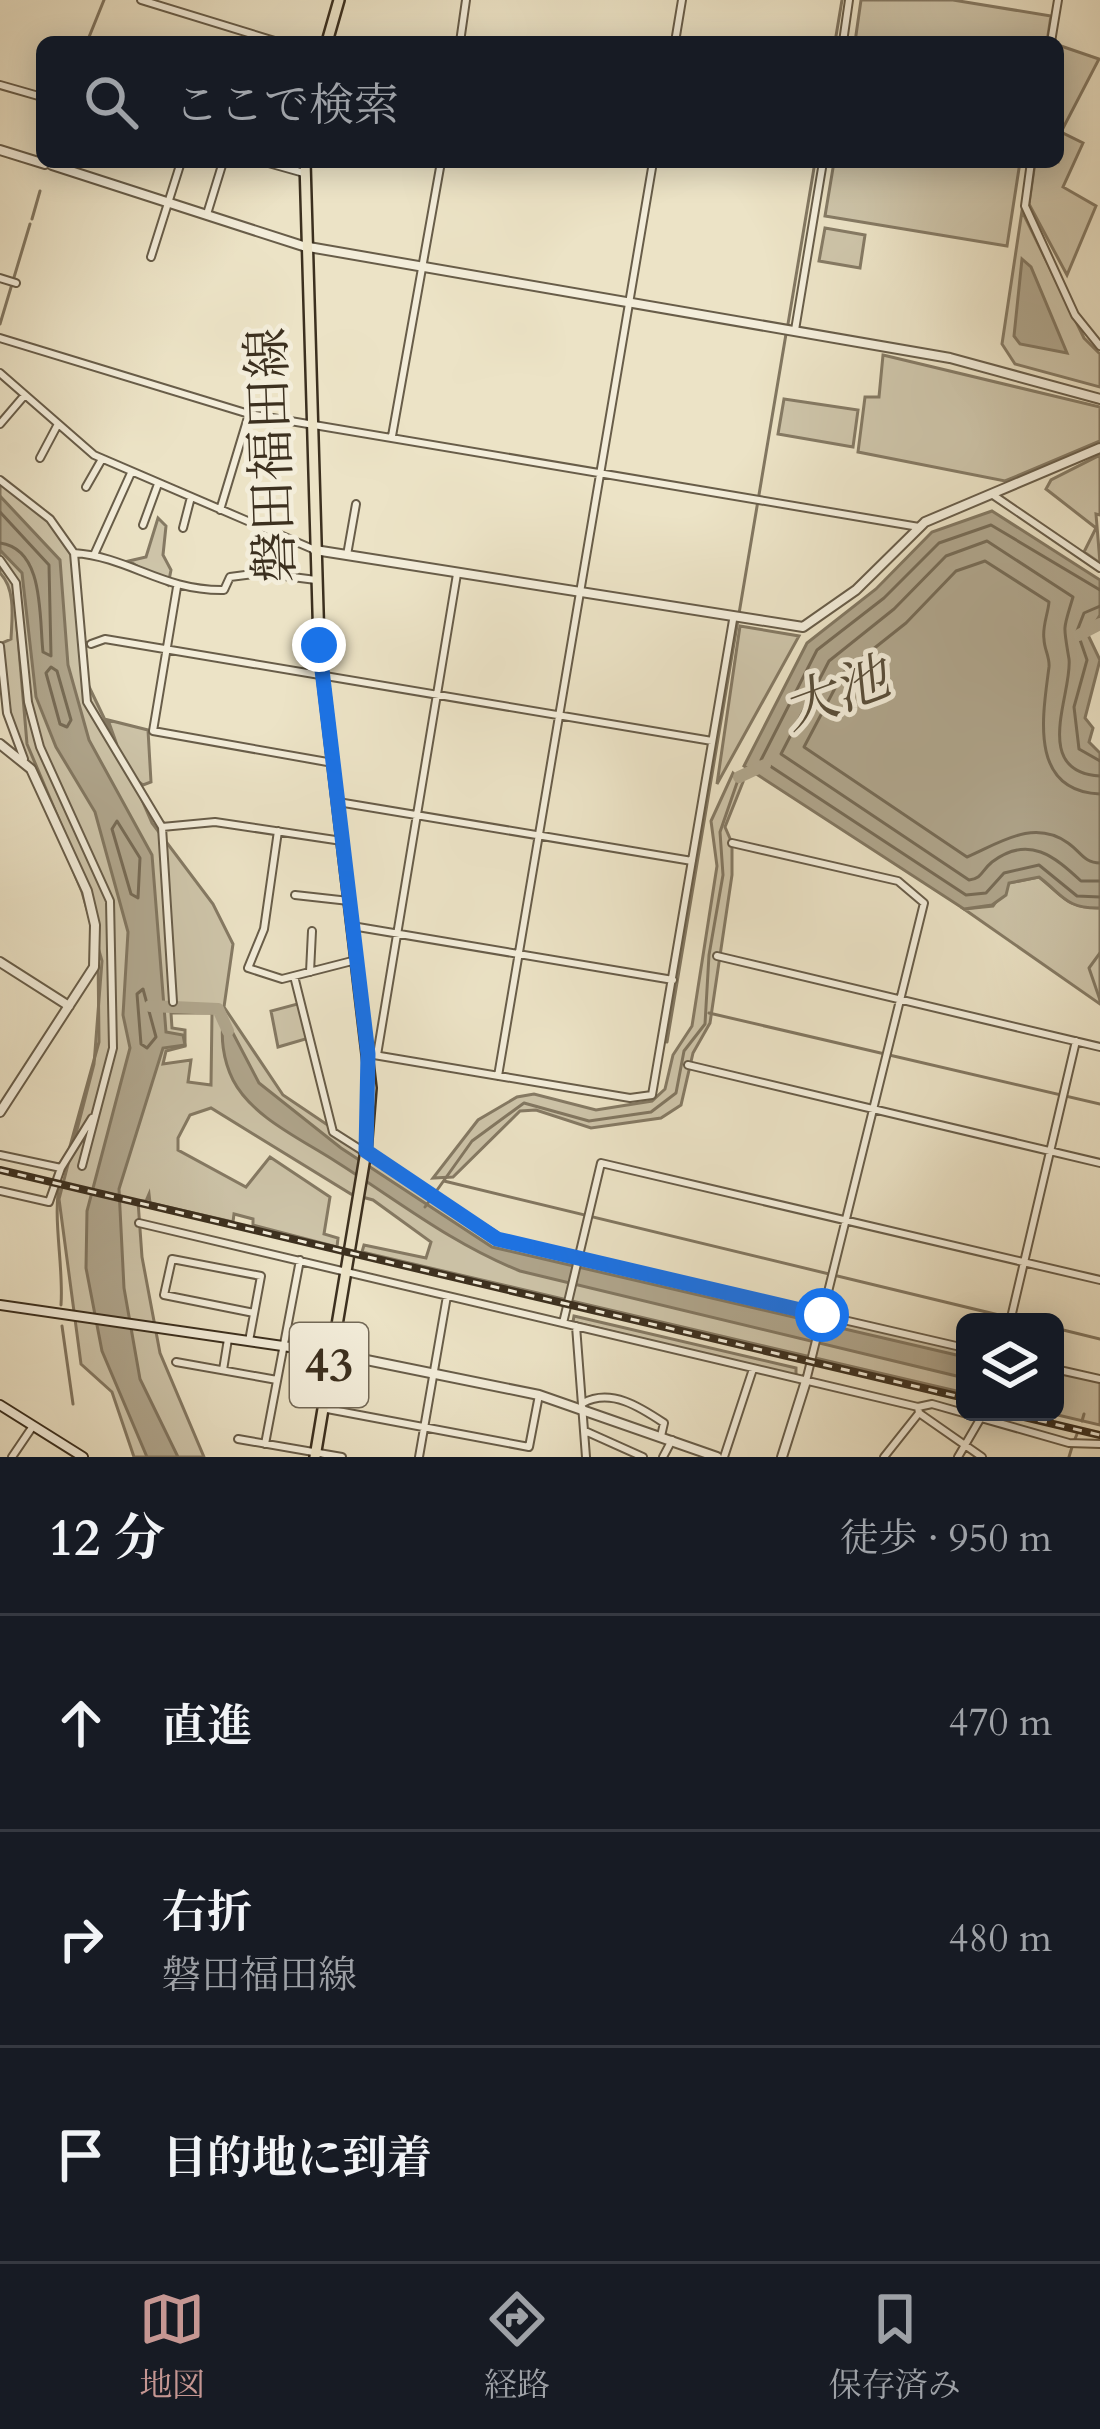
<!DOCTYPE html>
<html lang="ja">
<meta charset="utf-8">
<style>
:root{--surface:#171b24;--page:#20242c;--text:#f1f3f6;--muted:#9ea1a6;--line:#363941;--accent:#c59692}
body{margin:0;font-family:Cardo,"Noto Serif JP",serif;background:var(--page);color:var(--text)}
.controls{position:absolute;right:36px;bottom:36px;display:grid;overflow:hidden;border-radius:18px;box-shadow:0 6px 30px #0003}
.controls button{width:108px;height:108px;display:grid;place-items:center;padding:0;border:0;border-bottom:3px solid var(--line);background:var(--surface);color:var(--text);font:60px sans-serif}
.stop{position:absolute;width:36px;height:36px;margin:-27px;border:9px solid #1a73e8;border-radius:50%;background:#fff}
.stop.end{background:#1a73e8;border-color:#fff;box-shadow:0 3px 12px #0008}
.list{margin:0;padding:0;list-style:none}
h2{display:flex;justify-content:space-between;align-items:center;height:156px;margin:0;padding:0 48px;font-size:51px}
h2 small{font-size:39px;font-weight:400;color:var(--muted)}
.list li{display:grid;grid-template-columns:78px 1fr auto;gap:36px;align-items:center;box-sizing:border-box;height:216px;padding:0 48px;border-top:3px solid var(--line)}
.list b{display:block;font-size:45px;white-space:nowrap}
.list p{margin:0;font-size:39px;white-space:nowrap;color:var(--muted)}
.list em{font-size:39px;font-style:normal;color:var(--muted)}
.icon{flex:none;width:66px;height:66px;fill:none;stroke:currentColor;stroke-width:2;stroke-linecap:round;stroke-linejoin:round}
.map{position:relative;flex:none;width:1100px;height:1457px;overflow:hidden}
.search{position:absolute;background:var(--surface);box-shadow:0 6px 30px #0003;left:36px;right:36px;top:36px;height:132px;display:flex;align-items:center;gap:30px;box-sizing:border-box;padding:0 42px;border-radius:18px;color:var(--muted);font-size:45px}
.sheet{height:804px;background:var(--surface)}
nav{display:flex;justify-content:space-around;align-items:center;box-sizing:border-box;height:168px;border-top:3px solid var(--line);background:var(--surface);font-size:33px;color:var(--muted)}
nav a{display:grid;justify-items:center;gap:6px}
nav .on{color:var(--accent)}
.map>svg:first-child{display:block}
.green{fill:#cec5aa;stroke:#857a64;stroke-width:3;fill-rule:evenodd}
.water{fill:#b0a68d;stroke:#827761;stroke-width:3}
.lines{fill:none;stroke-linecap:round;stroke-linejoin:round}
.shore{stroke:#766b56;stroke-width:3}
.stream{stroke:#827761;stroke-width:3}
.river{stroke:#b0a68d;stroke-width:12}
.minor-casing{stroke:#685d49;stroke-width:10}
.tertiary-casing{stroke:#685d49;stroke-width:12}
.secondary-casing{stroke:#3c301f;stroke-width:12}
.primary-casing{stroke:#3c301f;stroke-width:14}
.minor{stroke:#f3edda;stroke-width:6}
.tertiary{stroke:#f3edda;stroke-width:8}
.secondary{stroke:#f3edda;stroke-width:8}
.primary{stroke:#ece3c6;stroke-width:9}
.rail-casing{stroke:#3c301f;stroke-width:8}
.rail{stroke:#f3edda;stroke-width:3;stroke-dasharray:9;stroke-linecap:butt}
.route{stroke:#1a73e8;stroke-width:15}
.labels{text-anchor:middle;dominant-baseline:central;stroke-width:10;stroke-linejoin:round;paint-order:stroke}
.shield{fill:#f3edda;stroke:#736957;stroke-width:3}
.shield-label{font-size:48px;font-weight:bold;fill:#3c301f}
.street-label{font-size:51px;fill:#3c301f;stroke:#f3edda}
.water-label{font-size:54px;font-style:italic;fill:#594e3a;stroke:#f3edda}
</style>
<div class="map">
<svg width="1100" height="1457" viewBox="0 0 1100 1457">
<rect width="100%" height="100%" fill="#ece3c6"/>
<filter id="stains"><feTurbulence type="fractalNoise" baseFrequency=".00167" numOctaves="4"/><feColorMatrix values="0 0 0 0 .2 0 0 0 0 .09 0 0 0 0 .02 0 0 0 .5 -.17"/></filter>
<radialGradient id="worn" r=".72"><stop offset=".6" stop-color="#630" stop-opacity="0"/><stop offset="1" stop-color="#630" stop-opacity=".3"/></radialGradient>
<!-- green -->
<path class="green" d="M861,0H953L1051,16L1047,42H855Z
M1058,45L1099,59L1061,132L1083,143L1063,187L1096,206L1067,275L1029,204L1035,162H1058Z
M834,162H1020L1007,246L825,216Z
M1022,211L1084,338L1100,354V387L1015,364L1002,344Z
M825,228L865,235L860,268L819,261Z
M883,355L1100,407V441L1005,481L858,452L865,397H879Z
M784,399L858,410L853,447L778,434Z
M1100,455V515L1096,514L1100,563L1084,552L1096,528L1046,489L1051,480Z
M0,480L38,507L74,553L82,672L117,745L108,720L148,730L151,782L143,785L132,777L152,823L213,904L233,944L224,1007L283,1095L497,1239L965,1348V1393L362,1252L364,1245L426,1258L431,1242L373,1200L351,1194L211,1108L190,1115L178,1138V1150L246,1187L270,1157L330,1197L324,1234L338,1238L337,1247L253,1225V1219L234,1214L233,1222L150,1203L149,1194L146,1201H138L142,1257L160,1353L204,1457H134L112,1392L81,1364L59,1199L94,1064L102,961L82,892L12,725L0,644L11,639C12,618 16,589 0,573ZM171,1013H212L211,1085L188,1082L191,1060L163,1064L166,1051L185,1046V1030L172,1028Z
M158,518L166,526L163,555L171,570L168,585L129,561L146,557Z
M740,626L799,636L717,784Z
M733,773L743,782L725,827L732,843V875L710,1023L693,1053L681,1105L661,1118L591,1128L536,1110L520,1111L453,1177L433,1178L478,1120L517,1097L534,1094L596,1110L652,1101L665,1089L673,1055L692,1026L717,866L711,821Z
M1039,877C1063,896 1066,908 1100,908V1004L964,909L993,906L1009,883Z
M301,1003L309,1038L278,1047L271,1011Z
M574,1316L796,1368V1377L573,1322Z
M1055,1369L1100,1379V1425L1045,1412H1055Z"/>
<!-- water -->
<path class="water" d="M1022,259L1031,267L1067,353L1020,344L1014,336Z
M0,496L60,560L68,665L89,740L152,855L166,1032L183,1035L185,1045L163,1048L119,1189L124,1288L140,1379L178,1457H147L102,1351L86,1268L87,1211L130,1048L123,1015L128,932L95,812L56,747L36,697L22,573L0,550Z
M992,511L1100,580V615L1088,635L1100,660L1085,718L1093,728L1089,742L1100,753V908C1066,909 1063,895 1039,877L1009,883L1006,895L992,905L964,909L744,766L807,643L876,589L932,532Z
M224,1016L259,1083L341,1148L492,1247L965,1357V1378L520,1271C450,1243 397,1200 335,1161C301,1139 252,1117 233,1080C223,1060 220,1036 224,1016Z"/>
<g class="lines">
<!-- shore -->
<path class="shore" d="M0,512L49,565L51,656L43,652C39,618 45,549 0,543
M1100,590L991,525L939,543L884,598L817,650L761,760L966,895L986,893L1004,873L1039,865L1077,896L1100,897
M1100,606L1084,613L1077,631L1087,660L1074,707L1079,749L1100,761
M51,667L57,671L71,720L67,727L60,724L46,673Z
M1100,776C1030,772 1073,692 1069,659C1063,623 1063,631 1073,597L987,541L946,556L894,609L829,661L781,754L969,880C983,878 981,871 992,862C1029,834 1055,857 1081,881H1100
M1100,794C1028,791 1043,714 1049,667C1050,657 1044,649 1044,639C1042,627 1048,614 1049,602L985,561L956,571L906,623L843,673L804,747L967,857C998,844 1033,818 1068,843C1081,852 1084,863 1100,863
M117,821L140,858L138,898L131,894L112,829Z
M143,989L156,1037L147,1048L141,1044L137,994Z"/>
<!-- stream -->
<path class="stream" d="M87,42L104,0
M835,42L842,0
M32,219L40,191
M0,324L30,224
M788,324L815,162
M16,615L27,744L71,848
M1100,1000L1089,968L1100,953
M709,1013L1100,1104
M667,1042L786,334
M69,1150L99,1042L98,955
M444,1181L1028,1322
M425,1207L472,1141L524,1103L589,1121L651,1112L676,1093L684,1051L705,1024L709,955L723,875L720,832L739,777
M61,1305C64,1263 51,1215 61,1176
M62,1326L73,1404
M1055,1328L1100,1339
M1082,1421L1084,1414
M1075,1439L1077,1434
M1069,1457L1072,1447"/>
<!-- river -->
<path class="river" d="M1079,635L1100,624
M739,777L765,765
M150,1006L218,1009L228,1031"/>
<defs>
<path id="minor" d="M141,0L278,42
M460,42L466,0
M675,42L682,0
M843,42L849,0
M1051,42L1058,0
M0,85L42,97
M265,162L304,173
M1031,162L1025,206L1075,315L1100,346
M207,214L223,162
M151,257L181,162
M0,278L16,283
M795,330L823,162
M0,338L249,414L919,527
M0,373L94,455L315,550
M0,424L24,396
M392,436L441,162
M40,458L58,424
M0,480L50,519L74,553L87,702L162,827L173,1002
M86,487L102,459
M993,495L1100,568
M220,510L249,414
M143,525L158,484
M183,528L191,497
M74,553C130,557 162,591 224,590L230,577L261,573L316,580
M94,555L131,473
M347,555L356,504
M0,560L16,583L28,702L40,747L110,901L113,1048L82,1166
M177,587L153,731L333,763
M91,644L105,639L712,741
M0,646L7,713L24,759
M338,802L692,861
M162,827L215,822L342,841
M278,831L264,929L248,968L282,979L356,960
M732,843L898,881L924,903L806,1381
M295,895L349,901
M352,926L673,980
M717,956L1100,1047
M310,972L312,931
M294,976L333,1132L506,1242L965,1348
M368,1054L630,1098L652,1095L733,620
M377,1055L457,574
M688,1065L1100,1163
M498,1076L653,162
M0,1155L61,1168L92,1118
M0,1191L49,1202L61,1168
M139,1223L918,1407L932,1404L1069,1443L1100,1444
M1010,1322L1076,1041
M563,1323L601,1163L1100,1280
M576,1326L586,1457
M249,1341L261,1276L172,1259L164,1295L254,1313
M176,1362L277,1380
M1055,1369L1100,1379
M223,1370L228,1339
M583,1403C611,1388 640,1407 664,1423L661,1436
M918,1407L919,1413L982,1457
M322,1408L529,1447L539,1395
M585,1431L643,1457
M238,1439L342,1457
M265,1444L300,1260
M12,1457L33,1426
M419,1457L447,1296
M663,1457L672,1440
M724,1457L753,1369
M884,1457L919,1413
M958,1457L979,1421"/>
<path id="tertiary" d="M0,150L45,164
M52,165L303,246L950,358L1100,399
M315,550L803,627L856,590L925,522L1100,448
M0,744L31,769L87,891L95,925L94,967L0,1112
M0,962L69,1006
M332,1353L539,1395L717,1457
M782,1457L806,1381"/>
<path id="secondary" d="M0,1305L331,1353
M0,1405L83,1457"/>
<path id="primary" d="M327,42L339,0
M305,162L319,645L371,1088L366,1151L315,1457"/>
</defs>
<!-- minor casing -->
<use href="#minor" class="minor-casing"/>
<!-- tertiary casing -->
<use href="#tertiary" class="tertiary-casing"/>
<!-- secondary casing -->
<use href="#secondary" class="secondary-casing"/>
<!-- primary casing -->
<use href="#primary" class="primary-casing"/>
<!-- minor -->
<use href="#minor" class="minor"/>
<!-- tertiary -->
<use href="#tertiary" class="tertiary"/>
<!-- secondary -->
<use href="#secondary" class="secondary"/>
<!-- primary -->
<use href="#primary" class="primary"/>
<defs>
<path id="rail" d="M0,1170L965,1398
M1003,1412L1100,1435"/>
</defs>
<!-- rail casing -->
<use href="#rail" class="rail-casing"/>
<!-- rail -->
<use href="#rail" class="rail"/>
</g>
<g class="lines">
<!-- route -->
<path class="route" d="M319,645L368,1054L366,1151L497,1239L822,1315"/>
</g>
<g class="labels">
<!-- shield labels -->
<rect class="shield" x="290" y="1323" width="78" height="84" rx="9"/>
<g class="shield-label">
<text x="329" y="1365">43</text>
</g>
<!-- street labels -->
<g class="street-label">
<text transform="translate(272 455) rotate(-92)">磐田福田線</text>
</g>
<!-- water labels -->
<g class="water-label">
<text transform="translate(836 695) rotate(-20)">大池</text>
</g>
</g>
<rect width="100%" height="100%" filter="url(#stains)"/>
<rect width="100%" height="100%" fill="url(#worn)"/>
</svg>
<div class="controls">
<button><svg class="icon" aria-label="layers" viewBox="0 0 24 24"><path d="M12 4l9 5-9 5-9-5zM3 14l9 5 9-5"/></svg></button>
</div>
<div class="stop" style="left:822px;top:1315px"></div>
<div class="stop end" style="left:319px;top:645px"></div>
<div class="search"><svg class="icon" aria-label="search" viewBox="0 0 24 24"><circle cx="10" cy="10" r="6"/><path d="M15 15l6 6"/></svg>ここで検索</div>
</div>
<section class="sheet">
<h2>12 分<small>徒歩 · 950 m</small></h2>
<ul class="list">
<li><svg class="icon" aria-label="ahead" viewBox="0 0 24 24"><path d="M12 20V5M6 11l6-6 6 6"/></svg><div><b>直進</b></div><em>470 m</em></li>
<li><svg class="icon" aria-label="right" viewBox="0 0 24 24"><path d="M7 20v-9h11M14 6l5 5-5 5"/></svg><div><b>右折</b><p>磐田福田線</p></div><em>480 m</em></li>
<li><svg class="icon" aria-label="arrive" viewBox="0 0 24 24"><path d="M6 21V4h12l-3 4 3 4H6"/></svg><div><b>目的地に到着</b></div></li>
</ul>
</section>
<nav>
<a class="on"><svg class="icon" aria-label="map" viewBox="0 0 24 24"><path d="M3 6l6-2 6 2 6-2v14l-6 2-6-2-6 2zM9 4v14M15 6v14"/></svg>地図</a>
<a><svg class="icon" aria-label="directions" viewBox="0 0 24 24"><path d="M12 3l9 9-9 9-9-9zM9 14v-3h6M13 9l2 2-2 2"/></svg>経路</a>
<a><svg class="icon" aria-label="saved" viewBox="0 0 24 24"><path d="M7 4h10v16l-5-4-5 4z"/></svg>保存済み</a>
</nav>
